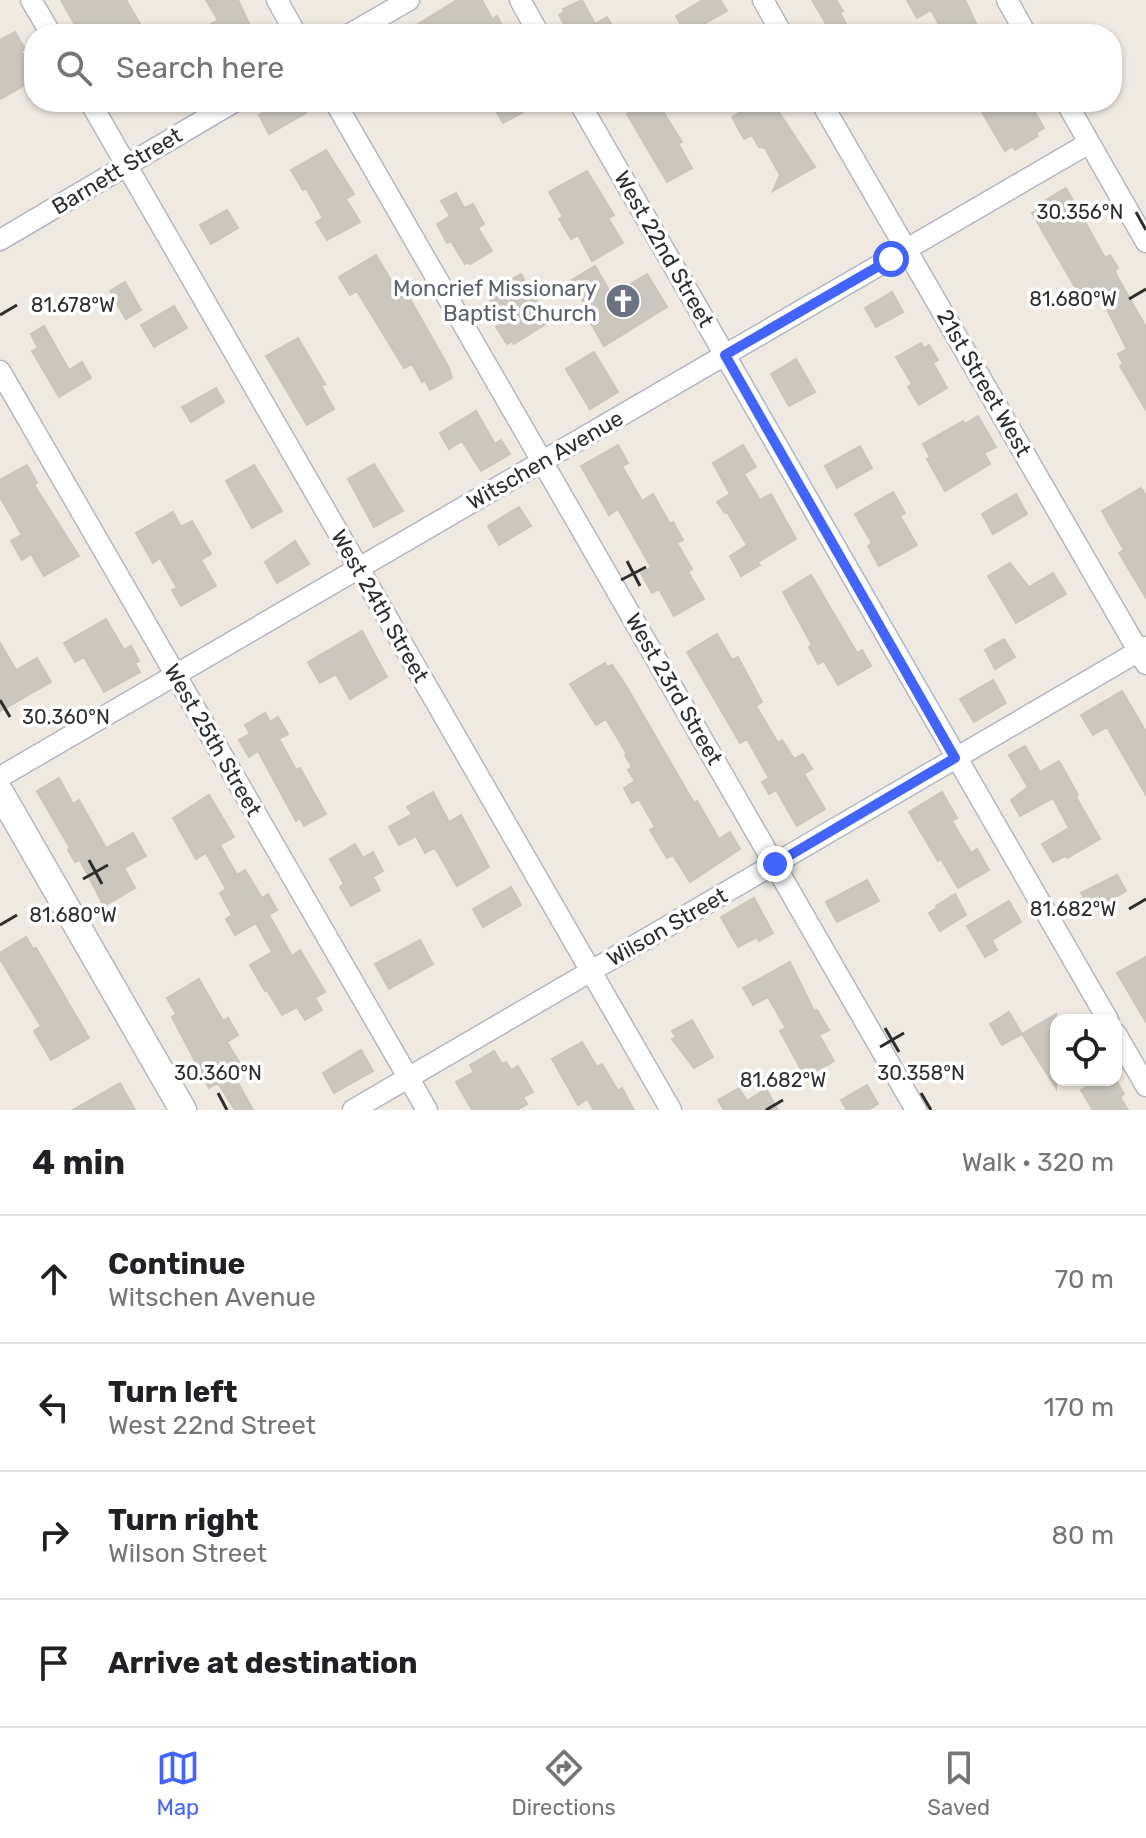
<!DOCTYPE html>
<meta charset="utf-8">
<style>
:root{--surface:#fff;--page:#f2f2f2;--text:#202124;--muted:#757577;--line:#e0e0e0;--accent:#4264fb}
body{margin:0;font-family:Rubik,sans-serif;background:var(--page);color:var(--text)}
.controls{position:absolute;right:24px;bottom:24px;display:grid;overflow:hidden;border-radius:16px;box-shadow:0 2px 6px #0004}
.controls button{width:72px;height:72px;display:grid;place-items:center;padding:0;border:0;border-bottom:2px solid var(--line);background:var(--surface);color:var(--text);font:40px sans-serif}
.stop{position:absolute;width:24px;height:24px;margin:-18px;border:6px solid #4264fb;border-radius:50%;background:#fff}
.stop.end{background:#4264fb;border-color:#fff;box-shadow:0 2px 8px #0008}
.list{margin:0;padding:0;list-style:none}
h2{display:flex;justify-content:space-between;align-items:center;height:104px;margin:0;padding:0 32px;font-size:34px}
h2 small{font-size:26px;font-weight:400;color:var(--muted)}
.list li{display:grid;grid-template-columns:52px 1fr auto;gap:24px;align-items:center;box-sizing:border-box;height:128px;padding:0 32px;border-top:2px solid var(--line)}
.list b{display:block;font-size:30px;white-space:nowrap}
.list p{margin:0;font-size:26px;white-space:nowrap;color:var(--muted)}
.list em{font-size:26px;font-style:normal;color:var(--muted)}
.icon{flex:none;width:44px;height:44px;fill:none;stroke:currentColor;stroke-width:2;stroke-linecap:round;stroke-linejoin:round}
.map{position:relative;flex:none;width:1146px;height:1110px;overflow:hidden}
.search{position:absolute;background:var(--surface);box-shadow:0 2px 6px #0004;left:24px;right:24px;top:24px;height:88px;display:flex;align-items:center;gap:20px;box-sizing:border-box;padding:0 28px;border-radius:32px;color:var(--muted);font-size:30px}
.sheet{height:616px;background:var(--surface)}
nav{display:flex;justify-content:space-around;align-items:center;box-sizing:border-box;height:112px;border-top:2px solid var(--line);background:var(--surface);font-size:22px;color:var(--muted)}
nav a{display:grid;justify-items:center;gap:4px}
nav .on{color:var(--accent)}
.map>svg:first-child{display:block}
.building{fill:#cbc7bf;stroke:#cbc5ba;stroke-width:2}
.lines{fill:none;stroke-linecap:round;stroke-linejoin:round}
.street-casing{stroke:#b4b7c1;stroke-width:23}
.secondary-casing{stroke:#b4b7c1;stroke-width:29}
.street{stroke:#fff;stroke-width:20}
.secondary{stroke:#fff;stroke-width:26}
.route{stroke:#4264fb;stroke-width:10}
.ticks{fill:none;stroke:#2e2e2e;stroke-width:3}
.labels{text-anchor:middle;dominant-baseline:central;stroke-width:7;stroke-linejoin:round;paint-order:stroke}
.street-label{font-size:22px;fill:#2e2e2e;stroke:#fff}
.worship-label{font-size:22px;fill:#5b616d;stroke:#fff;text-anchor:end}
.ticks-label{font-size:20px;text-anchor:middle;fill:#2e2e2e;stroke:#fff;stroke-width:7;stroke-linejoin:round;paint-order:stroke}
</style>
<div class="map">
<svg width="1146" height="1110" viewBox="0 0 1146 1110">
<rect width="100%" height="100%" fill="#efe9e1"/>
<!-- building -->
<path class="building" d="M61,0H126L146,34H80Z
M206,0H238L254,34H193L218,20Z
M457,0H482L492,19L497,16L507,34H424L418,24Z
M582,0L595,24L607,17L617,34H570L559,15L564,12L563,9Z
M703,0H720L727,11L686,34L676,16Z
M812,0H836L843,11L840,13L852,34H832Z
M907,0H965L981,34H944L931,10L917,18Z
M15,32L25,49L21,51L34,74V80L0,99V40Z
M282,102H299L306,113L269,134L259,115Z
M491,102H541L503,123Z
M647,102H657L682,142L678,143L692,168L667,182L627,114Z
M759,102H772L815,167L773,191L780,175L765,148L759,147L752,135L744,139L732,117Z
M976,102H1029L1044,128L1036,133L1038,136L1015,150L1013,146L1005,151Z
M326,150L354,194L346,199L360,222L327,240L316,222L323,218L306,188L303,190L291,170Z
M587,171L614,215L608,218L623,243L592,261L578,235L571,239L559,219L563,217L549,192Z
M1066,188L1105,258L1110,255L1118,268L1115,270L1118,278L1146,327V410L1120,366L1123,364L1118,354L1127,349L1097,290L1093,293L1090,288L1079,294L1032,213L1045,206L1043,202Z
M456,193L464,208L473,204L484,224L478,228L492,251L470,264L469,262L465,264L451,241L447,243L437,224L450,216L441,201Z
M227,210L238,228L211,244L200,225Z
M376,255L392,282L398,278L449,368L452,378L430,390L425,380L422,382L412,364L404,368L357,291L350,295L339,277Z
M595,266L612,295L647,274L667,307L604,346L582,308L586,306L570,281Z
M521,274L549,322L514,344L512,341L507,344L496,327L503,321L487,294Z
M125,282L141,310L126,319L110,291Z
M892,292L903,312L876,327L865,308Z
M174,306L187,328L154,347L141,325Z
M44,326L69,370L82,362L91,378L59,397L32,351L38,348L31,334Z
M298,338L325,384L321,386L334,409L307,425L266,356Z
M921,343L924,348L929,345L938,360L933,363L947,388L919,405L908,387L912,384L896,357Z
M594,352L618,392L590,409L566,369Z
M796,359L815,392L789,406L771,374Z
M216,388L224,402L191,422L182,407Z
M476,411L495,444L501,440L510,454L481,471L462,441L449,449L440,433Z
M978,416L996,447L984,453L990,464L945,491L927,459L930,457L923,444L963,421L965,424Z
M618,445L628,463L622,466L642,501L653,494L670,524L673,522L683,540L677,543L692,569L688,572L704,599L674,616L659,589L652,593L641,573L651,567L618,509L609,515L581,466Z
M743,445L756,467L744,474L760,500L771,494L796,539L758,562L760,565L741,576L730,556L747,545L727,512L725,513L717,502L730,494L713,463Z
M860,446L872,468L837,488L825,466Z
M374,464L403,511L374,527L348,479Z
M27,465L37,483L34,485L79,556L44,576L31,554L22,560L11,541L22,535L0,497V480Z
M254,465L282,511L252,528L226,481Z
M1141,488L1146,496V598L1119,553L1124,550L1102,511Z
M893,492L905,513L900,516L917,545L879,566L868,546L872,543L855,514Z
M1016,494L1027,514L993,534L982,514Z
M519,507L531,526L499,545L488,526Z
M173,512L181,527L192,521L211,554L201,560L216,586L181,606L172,590L177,588L160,558L153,563L136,533Z
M295,541L309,564L277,583L265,562Z
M1010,563L1029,587L1053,573L1066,594L1016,623L988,576Z
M811,575L857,653L862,650L871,666L838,685L824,661L818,664L809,647L812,645L783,592Z
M106,619L124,650L131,646L139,661L135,663L140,672L104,692L84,657L75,662L64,643Z
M362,631L387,677L350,699L336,674L320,683L308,662Z
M717,634L732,660L738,657L762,702L756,706L778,743L782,740L794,759L803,754L812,769L804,774L825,809L797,826L776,790L769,794L762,782L769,778L747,739L740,743L687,652Z
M1004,639L1015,657L995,669L985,650Z
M0,643L16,670L37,658L51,682L0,711Z
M605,663L607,667L612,665L625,684L694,803L697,801L719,839L730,832L740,849L690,882L673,855L667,858L650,830L655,827L639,799L632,803L624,788L635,781L628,770L632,767L625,755L627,754L606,719L596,725L570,684Z
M993,680L1006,703L974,722L960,699Z
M1122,691L1146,732V795L1107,727L1093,735L1081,715Z
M265,713L270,722L278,717L288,734L279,739L296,770L300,768L326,814L304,826L300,818L296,821L258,751L249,757L239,740L250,734L245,725Z
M1025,746L1040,772L1059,761L1078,795L1076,797L1100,839L1067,858L1065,856L1053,862L1042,844L1069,828L1053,798L1020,816L1011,800L1028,787L1009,755Z
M59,778L73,804L79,800L106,848L133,833L146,856L124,868L135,888L104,906L80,860L75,862L68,850L70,848L37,791Z
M433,792L449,822L461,815L489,867L457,886L437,851L434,848L425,853L416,836L399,845L389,827L412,814L407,807Z
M942,792L957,818L952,821L971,853L977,849L989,870L958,888L941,859L938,861L909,812Z
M209,795L234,837L220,845L237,875L245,870L262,898L268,894L277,910L269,915L292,956L300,950L325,992L315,998L322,1010L305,1020L297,1007L282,1015L267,990L265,991L250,965L272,952L256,923L235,935L226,919L232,915L220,893L226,889L206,853L196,859L173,818Z
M355,844L363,858L373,852L383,871L373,877L380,890L351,906L340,887L344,884L330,859Z
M1117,875L1126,891L1092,911L1081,893Z
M867,880L879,901L837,922L826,902Z
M511,887L521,905L483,927L473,909Z
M955,894L966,915L940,931L929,913L937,908L936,906Z
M754,898L773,933L759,941L757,937L738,947L721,917Z
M1009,901L1021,922L992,940L997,950L985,957L967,926Z
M26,937L33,949L36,948L89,1038L51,1060L34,1031L41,1026L0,959V953Z
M420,940L433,964L389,989L375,964Z
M1146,957V1022L1117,973Z
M790,962L814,1011L817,1010L829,1030L819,1035L834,1061L805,1077L780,1031L786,1028L768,997L753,1005L743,988Z
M199,979L223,1021L228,1018L238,1035L227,1042L243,1069L233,1074L253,1110H235L218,1083L209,1088L172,1017L176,1014L167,998Z
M1009,1012L1022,1034L1002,1045L990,1024Z
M1056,1014V1088L1022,1034Z
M692,1020L713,1057L694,1068L672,1039L676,1037L672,1031Z
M582,1042L597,1067L602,1064L618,1091L622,1088L634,1110H594L587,1099L578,1105L552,1059Z
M361,1050L373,1071L334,1093L323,1073Z
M494,1051L502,1064L506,1062L511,1070L518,1066L533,1092L523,1097L527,1104L517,1110H472L456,1082L474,1072L470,1065Z
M1098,1080H1116L1124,1094L1120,1097L1128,1110H1093L1081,1090Z
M120,1083L135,1110H73Z
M867,1085L878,1104L868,1110H847L841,1100Z
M739,1088L747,1101L766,1089L778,1110H724L718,1100Z"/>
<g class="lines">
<defs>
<path id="street" d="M31,0L51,34
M277,0L296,34
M520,0L539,34
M763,0L782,34
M1007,0L1026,34
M350,34L409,0
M90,102L671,1110
M335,102L916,1110
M579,102L1108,1020
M821,102L1146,664
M1066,102L1146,242
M0,240L234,102
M0,371L427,1110
M0,777L1089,143
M1116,1034L1146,1086
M353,1110L1146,647"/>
<path id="secondary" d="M0,792L183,1110"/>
</defs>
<!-- street casing -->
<use href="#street" class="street-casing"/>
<!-- secondary casing -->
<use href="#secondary" class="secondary-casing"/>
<!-- street -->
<use href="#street" class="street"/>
<!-- secondary -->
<use href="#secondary" class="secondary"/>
</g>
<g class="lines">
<!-- route -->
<path class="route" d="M775,864L955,758L725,355L891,259"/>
</g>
<!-- ticks -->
<path class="ticks" d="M1136,212L1146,230M1129,299L1146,289M0,315L17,305M627,561L640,586M621,580L646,567M0,700L10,717M89,860L102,884M83,879L108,865M1129,909L1146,899M0,925L17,915M885,1028L899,1052M880,1047L904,1033M218,1093L227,1110M921,1093L931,1110M766,1110L783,1100"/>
<!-- icons -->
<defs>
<symbol id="church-disc" viewBox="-11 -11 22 22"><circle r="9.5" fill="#6b7280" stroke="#fff"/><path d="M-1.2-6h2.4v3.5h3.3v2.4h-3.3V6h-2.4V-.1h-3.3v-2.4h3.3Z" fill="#fff"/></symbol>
</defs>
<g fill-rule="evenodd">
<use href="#church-disc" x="603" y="281" width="40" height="40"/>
</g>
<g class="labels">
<!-- street labels -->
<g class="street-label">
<text transform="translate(117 171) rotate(-31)">Barnett Street</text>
<text transform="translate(664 249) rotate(60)">West 22nd Street</text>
<text transform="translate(984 383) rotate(60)">21st Street West</text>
<text transform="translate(545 460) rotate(-30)">Witschen Avenue</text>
<text transform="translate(380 606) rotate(60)">West 24th Street</text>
<text transform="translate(674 689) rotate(60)">West 23rd Street</text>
<text transform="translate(213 740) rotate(60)">West 25th Street</text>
<text transform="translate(667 927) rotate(-30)">Wilson Street</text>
</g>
<!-- worship labels -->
<g class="worship-label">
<text x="597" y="288">Moncrief Missionary<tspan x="597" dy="25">Baptist Church</tspan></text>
</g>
</g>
<g class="ticks-label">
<text x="1080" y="219">30.356°N</text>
<text x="1073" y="306">81.680°W</text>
<text x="73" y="312">81.678°W</text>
<text x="66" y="724">30.360°N</text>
<text x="1073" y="916">81.682°W</text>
<text x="73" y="922">81.680°W</text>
<text x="218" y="1080">30.360°N</text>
<text x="921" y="1080">30.358°N</text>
<text x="783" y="1087">81.682°W</text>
</g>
</svg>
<div class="controls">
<button><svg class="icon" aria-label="locate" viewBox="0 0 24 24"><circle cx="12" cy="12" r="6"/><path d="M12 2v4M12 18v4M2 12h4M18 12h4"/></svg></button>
</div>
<div class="stop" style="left:891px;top:259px"></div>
<div class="stop end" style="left:775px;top:864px"></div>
<div class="search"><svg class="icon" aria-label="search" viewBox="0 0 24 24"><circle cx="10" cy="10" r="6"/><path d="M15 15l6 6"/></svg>Search here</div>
</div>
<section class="sheet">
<h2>4 min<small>Walk · 320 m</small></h2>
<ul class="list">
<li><svg class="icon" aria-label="ahead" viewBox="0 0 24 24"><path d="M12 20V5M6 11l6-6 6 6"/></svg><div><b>Continue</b><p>Witschen Avenue</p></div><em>70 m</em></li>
<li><svg class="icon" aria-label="left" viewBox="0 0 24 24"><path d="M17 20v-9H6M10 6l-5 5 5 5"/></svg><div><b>Turn left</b><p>West 22nd Street</p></div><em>170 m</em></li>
<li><svg class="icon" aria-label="right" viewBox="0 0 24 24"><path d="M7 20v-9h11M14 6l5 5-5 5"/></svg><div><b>Turn right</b><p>Wilson Street</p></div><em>80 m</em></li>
<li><svg class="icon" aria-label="arrive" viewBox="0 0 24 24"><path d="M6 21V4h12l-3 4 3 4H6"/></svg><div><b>Arrive at destination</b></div></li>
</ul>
</section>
<nav>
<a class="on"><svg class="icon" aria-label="map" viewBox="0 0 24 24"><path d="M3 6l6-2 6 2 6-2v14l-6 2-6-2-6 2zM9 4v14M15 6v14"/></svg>Map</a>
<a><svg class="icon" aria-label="directions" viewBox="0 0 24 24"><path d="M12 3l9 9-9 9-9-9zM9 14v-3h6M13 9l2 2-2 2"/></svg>Directions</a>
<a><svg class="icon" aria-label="saved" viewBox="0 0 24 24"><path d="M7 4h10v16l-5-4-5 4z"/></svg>Saved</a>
</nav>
